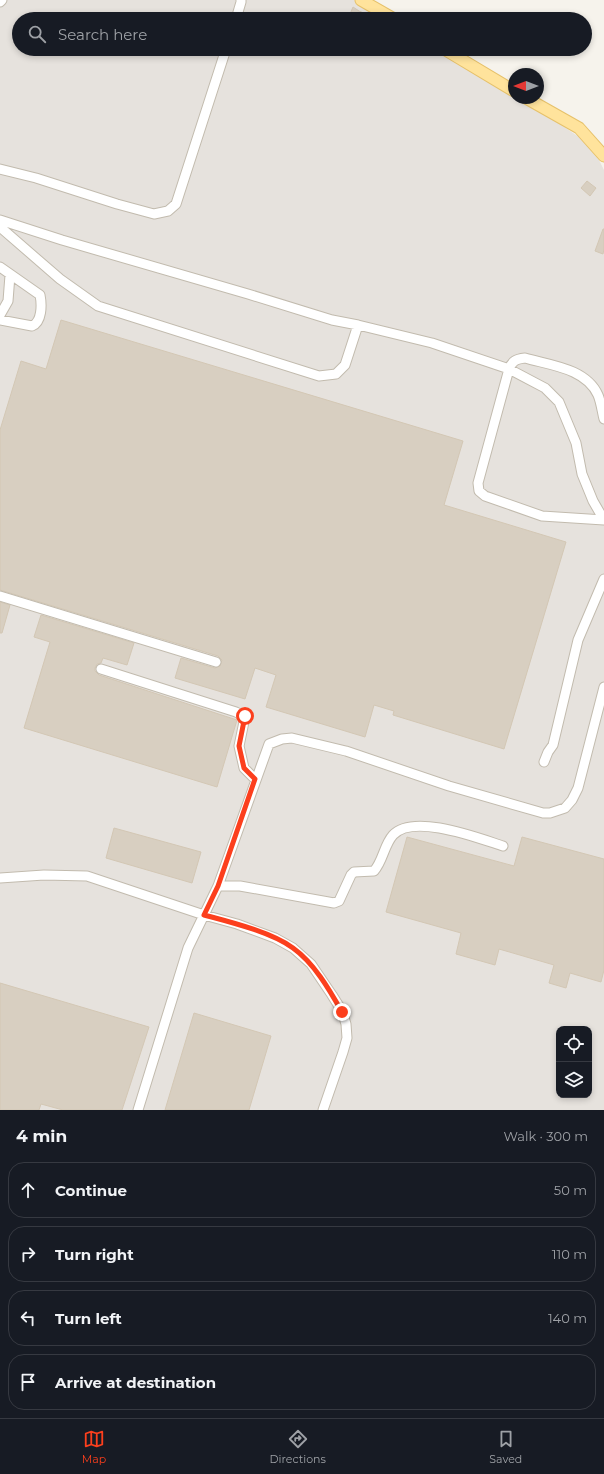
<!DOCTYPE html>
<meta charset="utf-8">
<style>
:root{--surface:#171b24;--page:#242831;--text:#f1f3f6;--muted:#9ea1a6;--line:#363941;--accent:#fc3f1d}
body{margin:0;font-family:Montserrat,sans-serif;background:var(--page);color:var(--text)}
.controls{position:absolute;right:12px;bottom:12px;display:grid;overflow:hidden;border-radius:8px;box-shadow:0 2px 6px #0003}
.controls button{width:36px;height:36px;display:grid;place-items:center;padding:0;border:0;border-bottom:1px solid var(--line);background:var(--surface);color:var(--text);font:20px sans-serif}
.compass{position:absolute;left:508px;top:68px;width:36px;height:36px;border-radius:50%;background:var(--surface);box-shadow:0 2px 6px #0003;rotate:270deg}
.stop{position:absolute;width:12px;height:12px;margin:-9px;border:3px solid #fc3f1d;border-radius:50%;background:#fff}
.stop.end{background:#fc3f1d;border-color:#fff;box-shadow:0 1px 4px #0008}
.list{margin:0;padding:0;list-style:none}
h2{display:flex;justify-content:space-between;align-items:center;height:52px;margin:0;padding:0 16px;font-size:17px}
h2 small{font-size:13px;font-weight:400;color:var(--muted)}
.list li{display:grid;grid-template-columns:26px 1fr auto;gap:12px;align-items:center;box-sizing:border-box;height:56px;margin:0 8px 8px;padding:0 8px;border:1px solid var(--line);border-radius:16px}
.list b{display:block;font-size:15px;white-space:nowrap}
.list em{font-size:13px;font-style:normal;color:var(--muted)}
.icon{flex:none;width:22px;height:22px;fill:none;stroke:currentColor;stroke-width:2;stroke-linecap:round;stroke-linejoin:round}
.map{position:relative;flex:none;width:604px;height:1110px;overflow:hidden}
.search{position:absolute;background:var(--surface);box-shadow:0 2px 6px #0003;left:12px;right:12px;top:12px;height:44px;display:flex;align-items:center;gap:10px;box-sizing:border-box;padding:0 14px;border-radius:22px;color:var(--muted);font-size:15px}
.sheet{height:308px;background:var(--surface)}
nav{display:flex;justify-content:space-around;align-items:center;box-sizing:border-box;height:56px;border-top:1px solid var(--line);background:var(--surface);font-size:11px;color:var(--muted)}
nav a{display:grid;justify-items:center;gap:2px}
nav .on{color:var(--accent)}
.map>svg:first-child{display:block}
.industrial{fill:#e6e2dd;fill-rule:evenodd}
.building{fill:#d8cfc1;stroke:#d3c7b4}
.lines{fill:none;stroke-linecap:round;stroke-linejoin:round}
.minor-casing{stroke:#c2bbae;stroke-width:11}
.major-casing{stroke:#e6c16a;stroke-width:13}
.minor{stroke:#fff;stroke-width:9}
.major{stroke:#ffe39c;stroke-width:11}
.route{stroke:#fc3f1d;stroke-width:5}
</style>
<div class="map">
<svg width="604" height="1110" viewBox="0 0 604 1110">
<rect width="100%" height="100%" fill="#f6f3ec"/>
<!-- industrial -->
<path class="industrial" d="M0,0H355L386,19H19V49H434L481,72L514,93V98H521L579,137L599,160L604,170V1110H0ZM559,1029H589V1095H559Z"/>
<!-- building -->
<path class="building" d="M353,7L359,11L378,19H348Z
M587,181L596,188L590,196L581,188Z
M603,229H604V249L603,254L595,251Z
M61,320L463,441L444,505L566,542L504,749L393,715L394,711L374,705L365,737L266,707L276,675L255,668L245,699L175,678L181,658L215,668L220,666L222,660L218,656L0,590V430L21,361L46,369Z
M0,602L10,605L2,633H0Z
M41,615L134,643L127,665L103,658L101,663L97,664L95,668V671L99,675L237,720L217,787L24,728L50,642L34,637Z
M114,828L201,852L192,883L106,858Z
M407,837L514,866L522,837L604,859V970L601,982L570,973L566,988L549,983L554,965L499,949L495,965L456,954L461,933L386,912Z
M0,983L149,1027L122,1110H63L41,1104L39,1110H0Z
M194,1013L271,1036L249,1110H165Z"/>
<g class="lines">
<defs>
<path id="minor" d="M0,2L2,0
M236,19L241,2V0
M0,169L36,178L117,204L154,214L168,211L176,204L226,49
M0,220L62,240L248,294L332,320L358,325L432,343L509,369L545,388L559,402L576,443L582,474L593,501L604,520
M0,227L60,279L98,306L319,376L336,374L345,365L358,325
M0,267L40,295C42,305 42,322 32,326L0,320
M0,315L8,301L10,275
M604,419C602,411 601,402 598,395C586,368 549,365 525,358C516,359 512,361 509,369L478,483L479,491L485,496L542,516L604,520
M0,596L216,662
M101,669L236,712L245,717L239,746L244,768L255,779
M544,762L548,752L553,745L578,640L604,579
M0,878L44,875L87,876L204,915L237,924L275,938L293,948L311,964L332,995L342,1011L346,1024L347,1038L343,1052L323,1110
M218,886L269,744L282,739L292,738L346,751L449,786L543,813H550L565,808L572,800L578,788L604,687
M138,1110L188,948L218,886H240L334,903L339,901L351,875L354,872L374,871C383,861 384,845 393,835C413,813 478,838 503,846"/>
<path id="major" d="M361,0L394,19
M444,49L514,91
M526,98L579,128L604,156"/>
</defs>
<!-- minor casing -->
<use href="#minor" class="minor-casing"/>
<!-- major casing -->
<use href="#major" class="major-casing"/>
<!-- minor -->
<use href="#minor" class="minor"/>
<!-- major -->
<use href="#major" class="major"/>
</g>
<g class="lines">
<!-- route -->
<path class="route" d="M245,716L239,746L244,768L255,779L218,886L204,915C230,922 271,932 293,948C314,963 329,989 342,1012"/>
</g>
</svg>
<div class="controls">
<button><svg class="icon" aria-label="locate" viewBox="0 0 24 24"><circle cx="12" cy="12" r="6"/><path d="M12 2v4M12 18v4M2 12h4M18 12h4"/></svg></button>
<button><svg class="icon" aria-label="layers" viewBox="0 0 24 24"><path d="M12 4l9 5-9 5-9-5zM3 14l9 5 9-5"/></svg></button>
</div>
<svg class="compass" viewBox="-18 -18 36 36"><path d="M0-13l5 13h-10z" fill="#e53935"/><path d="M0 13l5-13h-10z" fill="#9ea1a6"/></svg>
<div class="stop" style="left:245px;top:716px"></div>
<div class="stop end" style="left:342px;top:1012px"></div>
<div class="search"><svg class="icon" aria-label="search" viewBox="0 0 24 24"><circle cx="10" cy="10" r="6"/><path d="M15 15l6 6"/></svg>Search here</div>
</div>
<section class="sheet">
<h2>4 min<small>Walk · 300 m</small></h2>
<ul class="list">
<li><svg class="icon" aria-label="ahead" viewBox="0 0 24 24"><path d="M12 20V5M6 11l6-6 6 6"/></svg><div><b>Continue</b></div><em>50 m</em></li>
<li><svg class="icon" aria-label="right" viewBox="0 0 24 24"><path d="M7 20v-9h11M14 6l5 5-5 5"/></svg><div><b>Turn right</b></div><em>110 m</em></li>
<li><svg class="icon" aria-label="left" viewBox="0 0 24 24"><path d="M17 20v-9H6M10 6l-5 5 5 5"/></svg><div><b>Turn left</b></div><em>140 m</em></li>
<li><svg class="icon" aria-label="arrive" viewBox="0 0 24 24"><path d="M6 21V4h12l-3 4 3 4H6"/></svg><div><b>Arrive at destination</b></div></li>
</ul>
</section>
<nav>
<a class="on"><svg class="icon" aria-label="map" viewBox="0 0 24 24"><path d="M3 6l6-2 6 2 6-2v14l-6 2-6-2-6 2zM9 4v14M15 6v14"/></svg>Map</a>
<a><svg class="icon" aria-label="directions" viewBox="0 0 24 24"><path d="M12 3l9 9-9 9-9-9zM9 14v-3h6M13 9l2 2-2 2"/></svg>Directions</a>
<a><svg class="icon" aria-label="saved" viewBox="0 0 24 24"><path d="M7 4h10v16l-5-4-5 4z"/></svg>Saved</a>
</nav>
